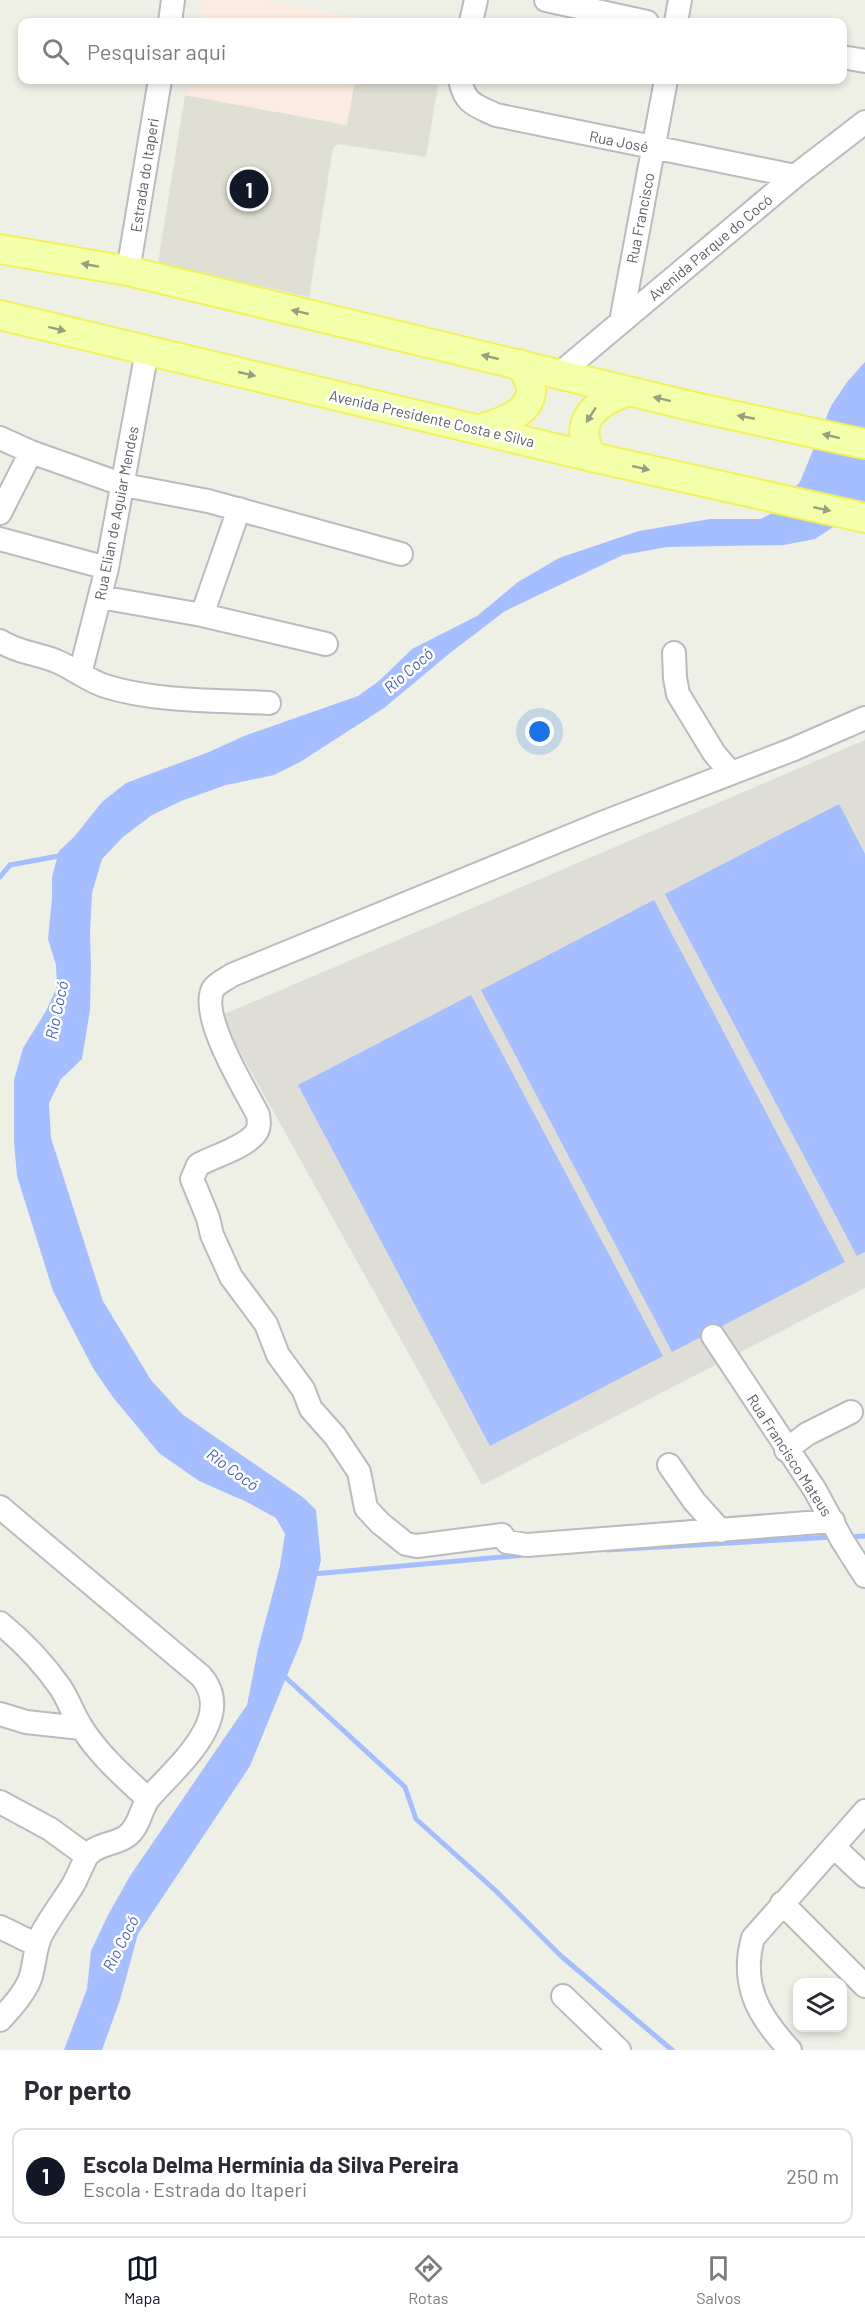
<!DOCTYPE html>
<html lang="pt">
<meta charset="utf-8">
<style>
:root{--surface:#fff;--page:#f7f7f7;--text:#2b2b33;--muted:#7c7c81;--line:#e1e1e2;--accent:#111827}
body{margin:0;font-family:Barlow,sans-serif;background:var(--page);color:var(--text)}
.controls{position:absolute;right:18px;bottom:18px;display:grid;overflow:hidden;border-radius:12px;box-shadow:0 3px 9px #0003}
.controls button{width:54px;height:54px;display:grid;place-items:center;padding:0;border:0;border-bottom:2px solid var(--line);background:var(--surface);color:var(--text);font:30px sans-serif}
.you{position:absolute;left:540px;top:732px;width:21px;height:21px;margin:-15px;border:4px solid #fff;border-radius:50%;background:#1a73e8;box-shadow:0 0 0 9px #1a73e833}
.badge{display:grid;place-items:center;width:39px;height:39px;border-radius:50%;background:var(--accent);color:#fff;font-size:20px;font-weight:700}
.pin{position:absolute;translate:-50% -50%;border:3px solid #fff;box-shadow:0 2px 6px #0006}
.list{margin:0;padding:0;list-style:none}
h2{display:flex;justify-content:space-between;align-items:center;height:78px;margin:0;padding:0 24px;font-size:26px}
h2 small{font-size:20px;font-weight:400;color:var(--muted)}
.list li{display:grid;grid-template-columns:39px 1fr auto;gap:18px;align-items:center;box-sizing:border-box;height:96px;margin:0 12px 12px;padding:0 12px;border:2px solid var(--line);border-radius:12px}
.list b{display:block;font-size:22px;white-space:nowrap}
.list p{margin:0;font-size:20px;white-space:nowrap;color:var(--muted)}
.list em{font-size:20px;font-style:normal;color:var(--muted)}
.icon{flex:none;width:33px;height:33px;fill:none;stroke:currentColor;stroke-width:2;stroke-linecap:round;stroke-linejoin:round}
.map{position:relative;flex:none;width:865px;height:2050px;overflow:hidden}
.search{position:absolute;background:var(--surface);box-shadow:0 3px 9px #0003;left:18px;right:18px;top:18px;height:66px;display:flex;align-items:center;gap:15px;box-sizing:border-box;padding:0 21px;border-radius:12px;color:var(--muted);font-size:22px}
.sheet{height:186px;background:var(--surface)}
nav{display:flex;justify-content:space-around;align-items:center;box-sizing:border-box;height:84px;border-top:2px solid var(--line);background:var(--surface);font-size:16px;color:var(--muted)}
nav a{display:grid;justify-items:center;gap:3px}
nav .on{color:var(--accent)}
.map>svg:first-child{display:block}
.industrial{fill:#deded7}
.education{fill:#dfdfd3}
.medical{fill:#fcebe1}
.water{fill:#a5beff}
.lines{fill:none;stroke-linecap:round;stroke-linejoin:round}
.stream{stroke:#a5beff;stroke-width:5}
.minor-casing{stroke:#babbc1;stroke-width:26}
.major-casing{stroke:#f1f25b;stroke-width:32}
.minor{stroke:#fff;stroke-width:22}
.major{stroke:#f4ffaa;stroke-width:28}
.oneway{fill:#999e81}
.labels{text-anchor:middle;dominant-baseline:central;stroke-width:5;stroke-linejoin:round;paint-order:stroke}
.street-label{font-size:15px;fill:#5d5e65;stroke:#fff}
.water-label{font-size:16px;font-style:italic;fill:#465fc4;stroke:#fff}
</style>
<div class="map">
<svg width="865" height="2050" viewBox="0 0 865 2050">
<rect width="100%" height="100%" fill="#eeefe5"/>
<!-- industrial -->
<path class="industrial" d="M865,740V1288L482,1485L220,1016Z"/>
<!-- education -->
<path class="education" d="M355,80H439L426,157L338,144L333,148L309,297L158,263L185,95L346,125Z"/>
<!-- medical -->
<path class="medical" d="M203,0H265L366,19L365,22H198Z
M188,80H355L347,125L185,95Z"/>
<!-- water -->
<path class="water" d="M865,362V506L815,539L784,545L667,547L623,555L505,611L450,653L384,708L300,762L274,775L226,785L181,801L152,815L123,837L102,859L92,893L90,933L91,965L90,1010L82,1059L61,1079L49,1103L51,1138L103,1301L151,1380L182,1414L304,1498L316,1510L321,1560L302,1639L250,1766L138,1934L120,2000L102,2050H64L87,1989L91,1951L108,1915L130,1876L247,1705L258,1649L280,1566L285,1534L276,1518L247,1502L199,1481L159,1453L112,1396L93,1368L53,1291L17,1176L14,1141V1080L23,1048L46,1011L57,987L56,965L48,939L52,898V877L59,851L74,837L102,802L126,783L209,752L244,736L358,696L379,681L412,649L477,616L518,582L559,558L639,531L710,519H761L770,514L800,482L831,406L847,382Z
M839,804L865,854V1252L857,1256L665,894Z
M654,900L845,1262L672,1352L481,990Z
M471,995L663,1356L490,1446L298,1085Z"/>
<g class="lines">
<!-- stream -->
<path class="stream" d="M0,877L10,865L64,855
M849,1537L865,1536
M606,1550L833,1537
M313,1574L525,1555
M283,1675L405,1787L416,1819L496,1891L561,1956L672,2050"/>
<defs>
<path id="minor" d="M546,0L647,22
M170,22L173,0
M471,22L476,0
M676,22L680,0
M842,57L865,61
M460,80C465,104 475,105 496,115L795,176
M128,271L160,80
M621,322L666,80
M558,375L795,176L865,122
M0,438L31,452L124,485L208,501L401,554
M0,513L31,452
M0,539L107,568
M100,597L202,615L326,644
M202,615L239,509
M0,641C19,653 36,653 56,661C73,668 87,680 105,686C155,702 217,700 269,703
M674,653L675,678L678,694L714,753L730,772
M80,674L107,568L147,351
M713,1336L815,1490L842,1540L865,1576
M786,1450L807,1434L851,1412
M669,1465L694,1501L721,1531
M0,1507L201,1676C237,1718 176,1767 150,1797C140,1808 141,1825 127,1836C115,1845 97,1843 87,1856C82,1865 78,1876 73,1885C63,1901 50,1918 41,1935C34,1950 35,1965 30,1979C24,1994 11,2008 0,2020
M833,1521L527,1545L507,1542L502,1535L417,1546L406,1544L380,1523L366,1508L359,1472L335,1436L311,1409L303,1389L278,1355L266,1324L231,1277L212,1235L208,1218L192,1179L198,1165C214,1156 244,1148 255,1134C260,1128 259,1121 258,1115C245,1089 199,1016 213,989C217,983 226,979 232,975L602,823L794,749L865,718
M0,1623C22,1641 44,1664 60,1687C69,1700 73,1715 82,1728C99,1755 124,1777 148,1799
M0,1714L26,1722L81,1728
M0,1802L50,1829L87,1856
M834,1847L865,1876
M782,1903L865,1986
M0,1927L37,1945
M563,1996L619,2050
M790,2050C758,2016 740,1984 753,1938L865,1811"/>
<path id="major" d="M0,249L128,271L695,407L865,444
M0,315L592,457L865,518
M481,429C515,419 550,402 519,364
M592,457C571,421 596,402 628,391"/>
</defs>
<!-- minor casing -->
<use href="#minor" class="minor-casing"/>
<!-- major casing -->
<use href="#major" class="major-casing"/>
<!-- minor -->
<use href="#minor" class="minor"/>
<!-- major -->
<use href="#major" class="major"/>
</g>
<!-- one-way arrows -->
<defs><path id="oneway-solid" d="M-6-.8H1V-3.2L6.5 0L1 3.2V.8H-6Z" transform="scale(1.5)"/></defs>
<g class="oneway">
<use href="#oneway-solid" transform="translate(90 265) rotate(-170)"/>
<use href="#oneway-solid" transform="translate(300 312) rotate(-167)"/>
<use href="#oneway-solid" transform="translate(57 329) rotate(14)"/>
<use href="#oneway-solid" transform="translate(490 357) rotate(-167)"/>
<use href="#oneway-solid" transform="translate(247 374) rotate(13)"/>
<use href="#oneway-solid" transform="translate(662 399) rotate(-166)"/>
<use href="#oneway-solid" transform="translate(591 415) rotate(123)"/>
<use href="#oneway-solid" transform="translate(746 417) rotate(-169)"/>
<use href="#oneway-solid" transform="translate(831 436) rotate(-166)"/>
<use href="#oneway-solid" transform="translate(641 468) rotate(13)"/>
<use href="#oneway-solid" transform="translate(822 509) rotate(12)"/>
</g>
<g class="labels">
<!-- street labels -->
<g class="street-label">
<text transform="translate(619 141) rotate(11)">Rua José</text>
<text transform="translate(144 175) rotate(-81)">Estrada do Itaperi</text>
<text transform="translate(640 218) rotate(-79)">Rua Francisco</text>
<text transform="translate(710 247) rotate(-40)">Avenida Parque do Cocó</text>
<text transform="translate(432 418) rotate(13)">Avenida Presidente Costa e Silva</text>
<text transform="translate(116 513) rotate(-79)">Rua Elian de Aguiar Mendes</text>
<text transform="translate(790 1455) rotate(57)">Rua Francisco Mateus</text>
</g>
<!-- water labels -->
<g class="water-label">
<text transform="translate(408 670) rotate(-41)">Rio Cocó</text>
<text transform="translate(56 1010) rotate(-78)">Rio Cocó</text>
<text transform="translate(233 1469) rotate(36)">Rio Cocó</text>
<text transform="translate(120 1943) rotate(-63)">Rio Cocó</text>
</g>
</g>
</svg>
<div class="controls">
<button><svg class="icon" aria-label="layers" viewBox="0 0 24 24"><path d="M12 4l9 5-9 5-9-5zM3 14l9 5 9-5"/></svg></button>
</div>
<div class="you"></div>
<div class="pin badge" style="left:249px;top:189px">1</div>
<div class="search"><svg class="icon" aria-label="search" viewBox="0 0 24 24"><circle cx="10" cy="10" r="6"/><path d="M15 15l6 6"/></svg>Pesquisar aqui</div>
</div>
<section class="sheet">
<h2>Por perto<small></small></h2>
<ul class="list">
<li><span class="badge">1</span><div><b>Escola Delma Hermínia da Silva Pereira</b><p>Escola · Estrada do Itaperi</p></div><em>250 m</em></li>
</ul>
</section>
<nav>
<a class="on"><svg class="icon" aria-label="map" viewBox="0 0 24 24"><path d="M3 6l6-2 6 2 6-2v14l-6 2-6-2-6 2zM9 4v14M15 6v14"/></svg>Mapa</a>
<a><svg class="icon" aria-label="directions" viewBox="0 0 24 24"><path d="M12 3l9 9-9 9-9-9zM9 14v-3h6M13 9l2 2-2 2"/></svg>Rotas</a>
<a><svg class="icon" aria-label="saved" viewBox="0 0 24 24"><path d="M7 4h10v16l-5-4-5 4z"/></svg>Salvos</a>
</nav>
